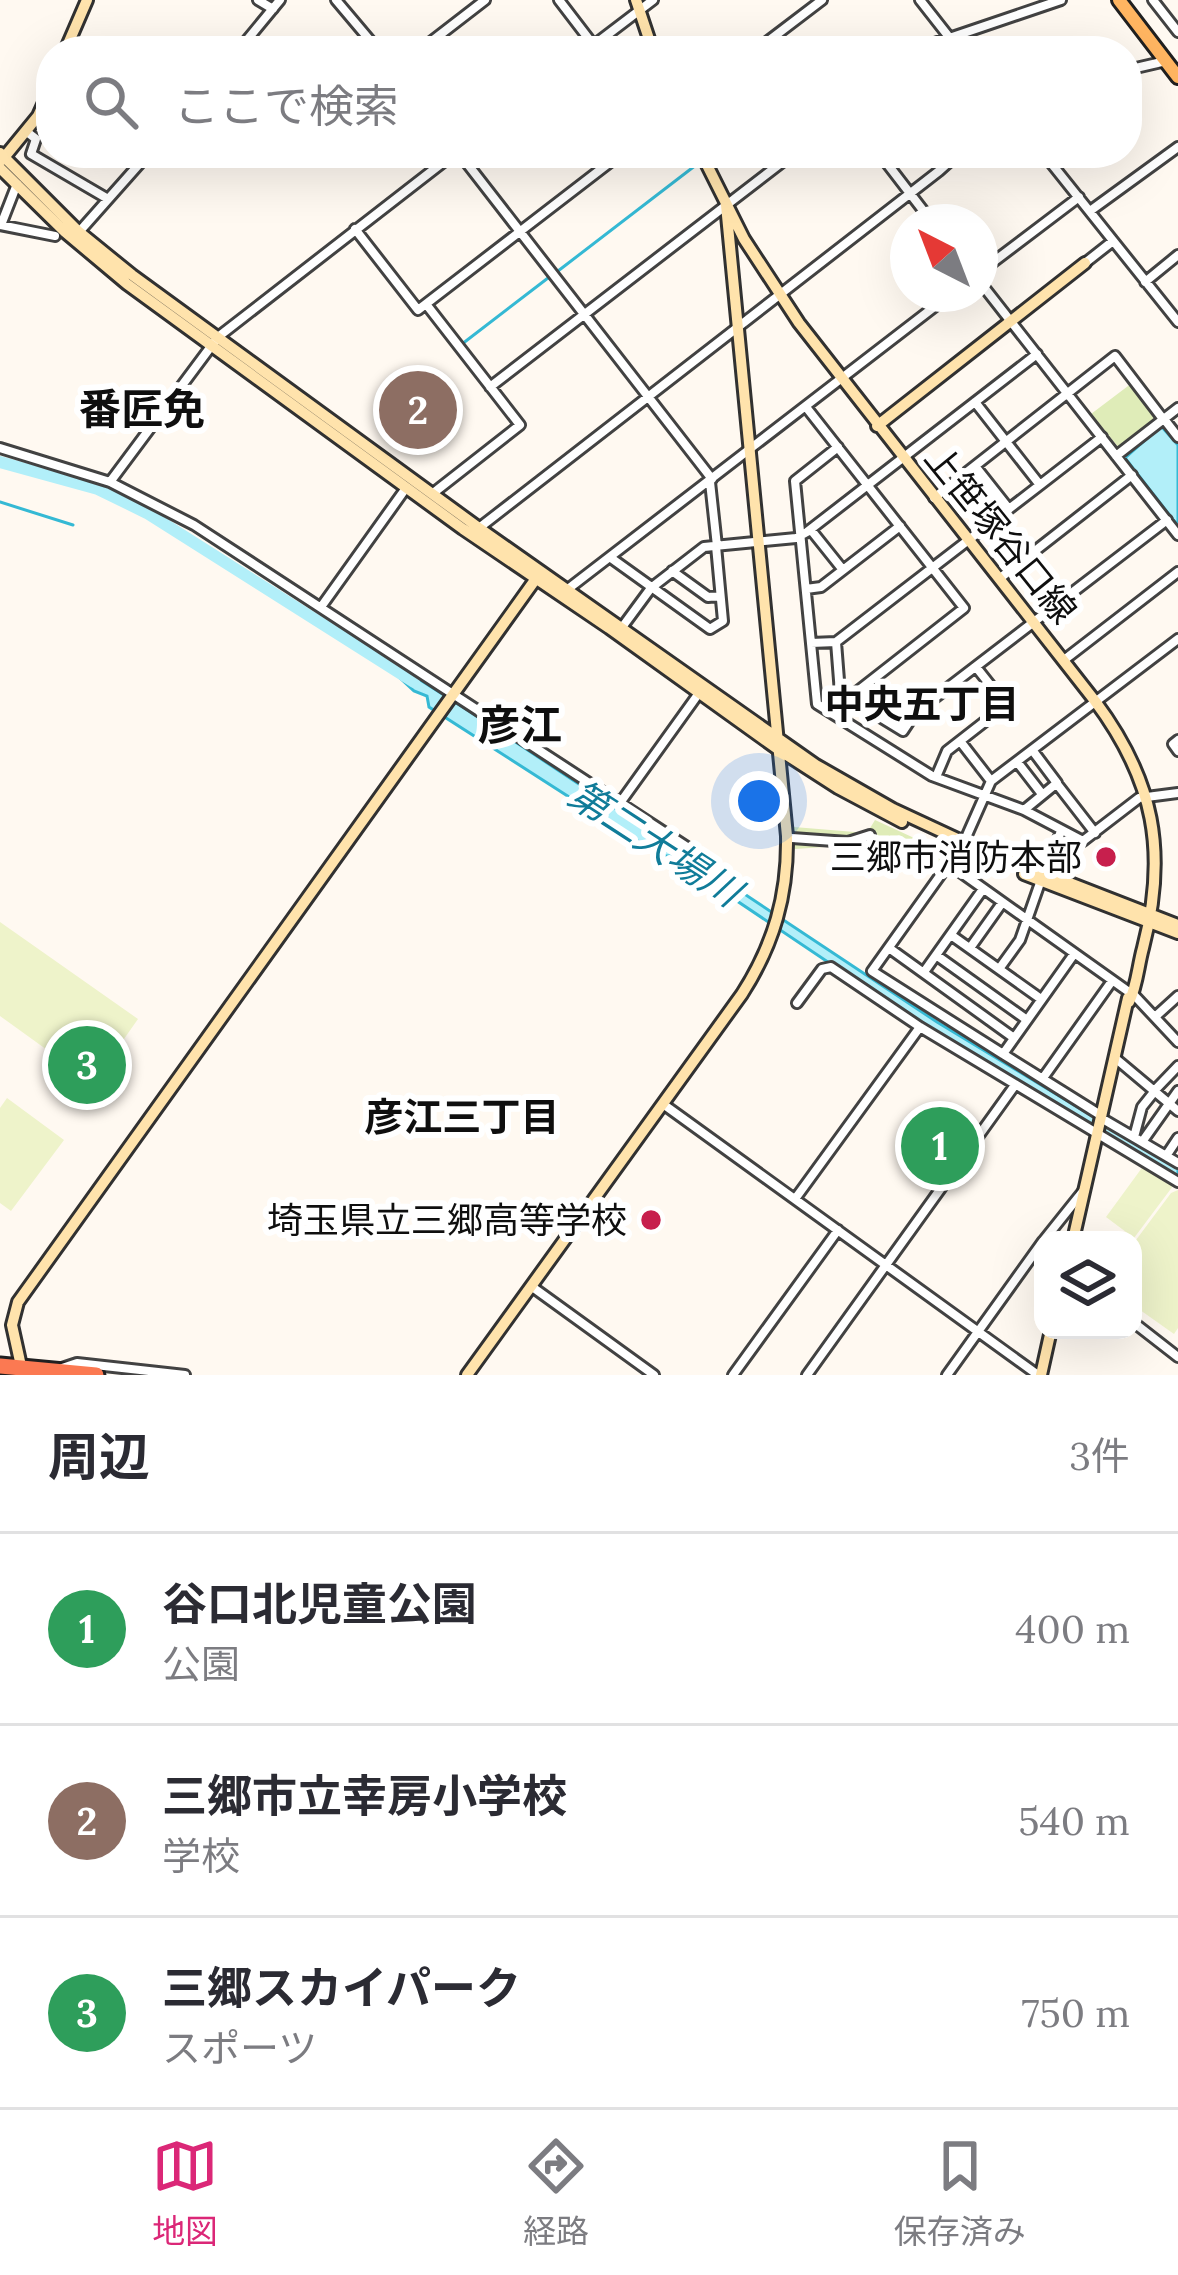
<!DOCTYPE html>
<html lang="ja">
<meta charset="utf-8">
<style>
:root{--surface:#fff;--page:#f2f2f3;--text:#2b2b33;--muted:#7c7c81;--line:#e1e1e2;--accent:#db2777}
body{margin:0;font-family:Lora,"Noto Sans JP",serif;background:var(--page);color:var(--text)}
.controls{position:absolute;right:36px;bottom:36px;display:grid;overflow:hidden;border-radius:24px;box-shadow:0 12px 48px #0002}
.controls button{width:108px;height:108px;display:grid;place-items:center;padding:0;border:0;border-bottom:3px solid var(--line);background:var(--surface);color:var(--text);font:60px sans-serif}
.compass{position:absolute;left:890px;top:204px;width:108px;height:108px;border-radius:50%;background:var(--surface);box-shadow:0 12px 48px #0002;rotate:318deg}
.you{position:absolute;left:759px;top:801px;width:42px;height:42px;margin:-30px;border:9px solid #fff;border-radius:50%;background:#1a73e8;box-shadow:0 0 0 18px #1a73e833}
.badge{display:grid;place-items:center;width:78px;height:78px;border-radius:50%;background:var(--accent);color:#fff;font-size:39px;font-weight:700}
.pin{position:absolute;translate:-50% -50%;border:6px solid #fff;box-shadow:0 3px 12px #0006}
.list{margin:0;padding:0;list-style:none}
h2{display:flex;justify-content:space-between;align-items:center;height:156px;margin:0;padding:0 48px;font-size:51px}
h2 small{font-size:39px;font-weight:400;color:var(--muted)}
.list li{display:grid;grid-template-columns:78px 1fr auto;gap:36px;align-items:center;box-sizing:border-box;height:192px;padding:0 48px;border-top:3px solid var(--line)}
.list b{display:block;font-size:45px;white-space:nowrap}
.list p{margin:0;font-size:39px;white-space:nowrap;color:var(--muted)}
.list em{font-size:39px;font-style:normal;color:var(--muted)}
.icon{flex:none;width:66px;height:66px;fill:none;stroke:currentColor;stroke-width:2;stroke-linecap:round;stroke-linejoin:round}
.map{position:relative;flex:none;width:1178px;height:1375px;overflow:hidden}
.search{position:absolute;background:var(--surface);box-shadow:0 12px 48px #0002;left:36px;right:36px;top:36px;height:132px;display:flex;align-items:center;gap:30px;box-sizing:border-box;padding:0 42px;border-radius:48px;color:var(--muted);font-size:45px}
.sheet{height:732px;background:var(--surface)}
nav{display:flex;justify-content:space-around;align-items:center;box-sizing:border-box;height:168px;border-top:3px solid var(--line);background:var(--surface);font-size:33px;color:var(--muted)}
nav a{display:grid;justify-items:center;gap:6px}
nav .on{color:var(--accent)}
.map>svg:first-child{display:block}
.green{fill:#dfecb8}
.pitch{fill:#eef3ca}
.water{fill:#b2eff9;stroke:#35b9d4;stroke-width:3}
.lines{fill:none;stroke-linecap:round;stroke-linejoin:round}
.stream{stroke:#35b9d4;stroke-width:3}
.river{stroke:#b2eff9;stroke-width:12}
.street-casing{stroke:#424242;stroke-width:14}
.secondary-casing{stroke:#313131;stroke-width:16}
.primary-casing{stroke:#202020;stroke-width:18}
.highway-casing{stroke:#202020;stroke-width:21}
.street{stroke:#fff;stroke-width:8}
.secondary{stroke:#ffe3ac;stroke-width:10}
.primary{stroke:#ffb561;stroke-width:12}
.highway{stroke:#fb7952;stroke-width:15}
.poi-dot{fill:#c71f4d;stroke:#fff;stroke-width:4.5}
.labels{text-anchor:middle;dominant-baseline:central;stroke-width:12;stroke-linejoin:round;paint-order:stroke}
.street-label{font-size:36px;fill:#0f0f0f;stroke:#fff}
.poi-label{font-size:36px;fill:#0f0f0f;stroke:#fff;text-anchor:end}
.neighbourhood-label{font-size:39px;font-weight:bold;fill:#0f0f0f;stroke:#fff}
.water-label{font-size:39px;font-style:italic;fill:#107c99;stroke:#fff}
.quarter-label{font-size:42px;font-weight:bold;fill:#0f0f0f;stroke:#fff}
</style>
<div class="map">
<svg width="1178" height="1375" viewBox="0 0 1178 1375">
<rect width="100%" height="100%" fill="#fff9f1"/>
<!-- green -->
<path class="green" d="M1132,383L1158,420L1120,449L1091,414Z
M875,820L949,854L937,876L869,844L795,849L794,827L867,833Z"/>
<!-- pitch -->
<path class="pitch" d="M0,922L138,1019L93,1083L0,1016Z
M7,1098L64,1140L11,1211L0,1203V1108Z
M1144,1165L1173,1186L1134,1238L1106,1217Z
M1178,1190V1328L1174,1334L1133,1305V1244L1171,1193Z"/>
<!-- water -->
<path class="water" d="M1161,426L1178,445V526L1125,458Z
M401,673L411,674L469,711L937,1022L1178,1168V1180L941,1038L670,856H661L429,707L427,696L414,691L400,678Z"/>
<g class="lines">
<!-- stream -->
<path class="stream" d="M25,226L47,230
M558,271L696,165
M462,344L548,278
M0,502L73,525"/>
<!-- river -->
<path class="river" d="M0,462L98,489L147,513L414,682"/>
<defs>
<path id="street" d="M258,0L273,9
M336,0L379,51
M559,0L598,51
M920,0L960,51
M1153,0L1178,32
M238,51L280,0
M419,51L485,0
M586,51L653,0
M755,51L822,0
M911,51L1061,0
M1127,70L1166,61
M27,132L36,139L31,154L108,199
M459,153L712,479
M879,153L932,222
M1043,153L1178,322
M1090,211L1178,147
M0,225L55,236
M1,225L17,184
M355,229L418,310L622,153
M79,232L149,153
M1085,263L1113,241
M980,272L1079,197
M980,282L1178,535
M1145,282L1178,255
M426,304L520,425L432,494
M490,387L794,153
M975,402L1040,485L836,642L840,693L849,698L903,731L915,713L1167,520
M806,407L964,608L849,698
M1164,419L1178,437
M838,447L795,481L817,704L932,776L1024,810L1083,841L1139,798L1178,793
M0,448L110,482L194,525L701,856
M1116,456L1178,408
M975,466L1009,509
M110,482L218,337L455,153
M710,482L717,546
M1040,485L1102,437
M934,498L1115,356L1163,419
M479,528L939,171L949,162L942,153
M811,530L843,570
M611,558L710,629L723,621L716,546
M672,571L708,597L720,596
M999,579L1132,475
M568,589L951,294
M806,589L821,587L900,526
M321,607L406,488
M623,626L651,588L704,547L796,538L807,532L1037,354
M811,643L836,642
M1064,660L1178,572
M867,684L915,713
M1178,740L1173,744L1178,751
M960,741L991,781
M1018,763L1042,794
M936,777L947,751L1006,705L976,667
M1057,784L1095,833
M620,803L699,693
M1024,810L1057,783L1033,751
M792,838L848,842L870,835
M949,864L1129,992
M1045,874L1061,831
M951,935L1041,999
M889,948L1014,1038
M970,948L1002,903
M1074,954L1003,1054L1102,1116
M936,955L1027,1020
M999,969L1020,940L1041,880
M924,972L983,889
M1133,994L1178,1042
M797,1003L822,969L831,967L920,1027L1178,1182
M1156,1016L1178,996
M1003,1054L872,971L964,842L991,781L1178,639
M1115,1058L1178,1111
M1043,1078L1112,981
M1154,1091L1178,1066
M663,1104L1038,1375
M1101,1118L1178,1163
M1134,1137L1142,1107L1154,1092
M1142,1142L1178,1091
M1166,1156L1178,1138
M795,1199L920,1027
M1044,1240L1084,1190
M531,1286L654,1375
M1133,1322L1178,1357
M62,1368L77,1363L185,1375
M733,1375L838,1230
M807,1375L1015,1085
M947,1375L1043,1241"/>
<path id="secondary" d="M636,0L653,51
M65,51L87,0
M0,153L79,232L132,275L479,528L816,765L893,809L964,842L1178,925
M701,153L744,239L799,323L1095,701C1154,780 1168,852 1143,948C1138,966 1137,986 1129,1002
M2,160L38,116L51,87
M0,168L65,232L127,284L463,529L609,628L779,750L838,788L902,822
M877,426L1085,263
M1024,874L1178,933
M1073,1240L1128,998
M23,1375L12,1325L18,1302L540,573
M467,1375L742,994C774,944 788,895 787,836L726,205
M1041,1375L1051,1330"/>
<path id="primary" d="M1119,0L1178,77"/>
<path id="highway" d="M0,1366L96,1375"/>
</defs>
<!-- street casing -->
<use href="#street" class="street-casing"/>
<!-- secondary casing -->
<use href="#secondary" class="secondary-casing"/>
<!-- primary casing -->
<use href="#primary" class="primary-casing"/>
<!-- highway casing -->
<use href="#highway" class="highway-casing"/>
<!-- street -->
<use href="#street" class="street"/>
<!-- secondary -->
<use href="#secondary" class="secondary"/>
<!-- primary -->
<use href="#primary" class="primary"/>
<!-- highway -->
<use href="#highway" class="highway"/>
</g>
<!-- markers -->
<g class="poi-dot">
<circle cx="1106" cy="857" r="12"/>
<circle cx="651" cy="1220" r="12"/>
</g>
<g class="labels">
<!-- street labels -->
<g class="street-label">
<text transform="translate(1001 534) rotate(51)">上笹塚谷口線</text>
</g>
<!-- poi labels -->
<g class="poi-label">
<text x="1082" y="857">三郷市消防本部</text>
<text x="627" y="1220">埼玉県立三郷高等学校</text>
</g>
<!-- neighbourhood labels -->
<g class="neighbourhood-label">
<text x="922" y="704">中央五丁目</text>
<text x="462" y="1117">彦江三丁目</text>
</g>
<!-- water labels -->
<g class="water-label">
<text transform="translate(655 843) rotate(33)">第二大場川</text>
</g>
<!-- quarter labels -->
<g class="quarter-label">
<text x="142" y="409">番匠免</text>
<text x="520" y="725">彦江</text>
</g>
</g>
</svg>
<div class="controls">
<button><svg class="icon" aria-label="layers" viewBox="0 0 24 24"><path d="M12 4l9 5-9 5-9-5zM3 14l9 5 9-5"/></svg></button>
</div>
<svg class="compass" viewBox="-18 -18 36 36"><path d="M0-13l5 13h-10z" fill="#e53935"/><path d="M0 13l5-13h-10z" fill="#7c7c81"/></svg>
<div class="you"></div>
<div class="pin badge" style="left:940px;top:1146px;background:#2e9e5b">1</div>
<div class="pin badge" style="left:418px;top:410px;background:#8d6e63">2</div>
<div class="pin badge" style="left:87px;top:1065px;background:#2e9e5b">3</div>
<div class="search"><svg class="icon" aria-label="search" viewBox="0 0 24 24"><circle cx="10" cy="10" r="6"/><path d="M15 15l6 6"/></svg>ここで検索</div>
</div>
<section class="sheet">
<h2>周辺<small>3件</small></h2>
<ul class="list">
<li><span class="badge" style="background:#2e9e5b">1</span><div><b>谷口北児童公園</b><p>公園</p></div><em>400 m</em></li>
<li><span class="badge" style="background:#8d6e63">2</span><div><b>三郷市立幸房小学校</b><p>学校</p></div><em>540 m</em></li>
<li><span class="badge" style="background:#2e9e5b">3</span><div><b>三郷スカイパーク</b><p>スポーツ</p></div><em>750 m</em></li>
</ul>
</section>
<nav>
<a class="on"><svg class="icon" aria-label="map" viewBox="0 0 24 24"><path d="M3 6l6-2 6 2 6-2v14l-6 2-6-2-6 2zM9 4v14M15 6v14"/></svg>地図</a>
<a><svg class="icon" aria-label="directions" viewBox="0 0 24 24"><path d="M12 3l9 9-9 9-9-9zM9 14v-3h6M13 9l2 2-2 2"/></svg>経路</a>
<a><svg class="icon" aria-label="saved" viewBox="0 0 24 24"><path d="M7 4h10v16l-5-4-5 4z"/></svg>保存済み</a>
</nav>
